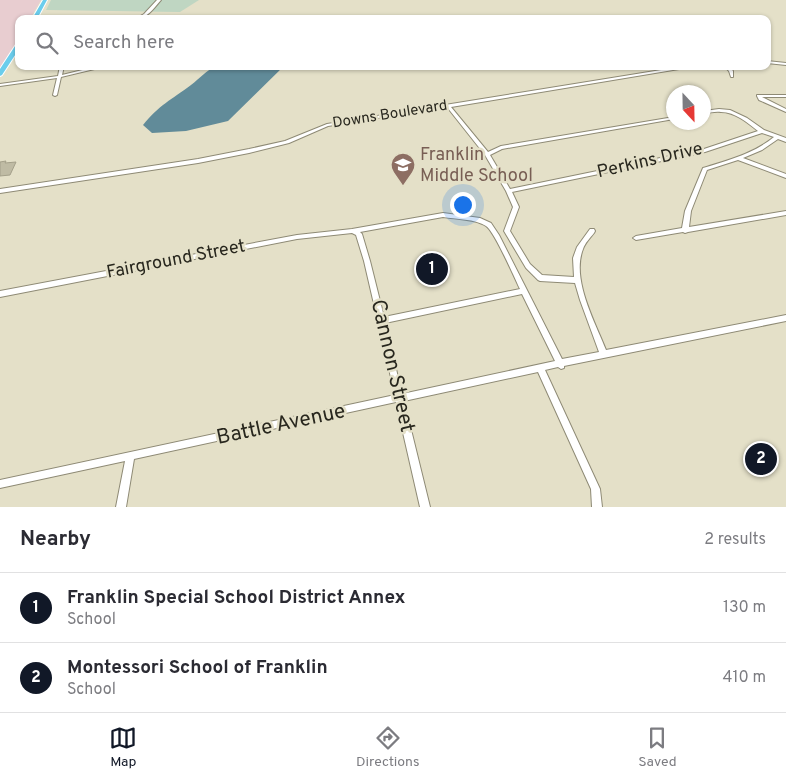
<!DOCTYPE html>
<style>
:root{--surface:#fff;--page:#f7f7f7;--text:#2b2b33;--muted:#7c7c81;--line:#e1e1e2;--accent:#111827}
body{margin:0;font-family:Overpass,sans-serif;background:var(--page);color:var(--text)}
.compass{position:absolute;left:666px;top:85px;width:45px;height:45px;border-radius:50%;background:var(--surface);box-shadow:0 1px 4px #0004;rotate:158deg}
.you{position:absolute;left:462px;top:204px;width:18px;height:18px;margin:-12px;border:4px solid #fff;border-radius:50%;background:#1a73e8;box-shadow:0 0 0 8px #1a73e833}
.badge{display:grid;place-items:center;width:32px;height:32px;border-radius:50%;background:var(--accent);color:#fff;font-size:16px;font-weight:700}
.pin{position:absolute;translate:-50% -50%;border:2px solid #fff;box-shadow:0 1px 5px #0006}
.list{margin:0;padding:0;list-style:none}
h2{display:flex;justify-content:space-between;align-items:center;height:65px;margin:0;padding:0 20px;font-size:21px}
h2 small{font-size:16px;font-weight:400;color:var(--muted)}
.list li{display:grid;grid-template-columns:32px 1fr auto;gap:15px;align-items:center;box-sizing:border-box;height:70px;padding:0 20px;border-top:1px solid var(--line)}
.list b{display:block;font-size:19px;white-space:nowrap}
.list p{margin:0;font-size:16px;white-space:nowrap;color:var(--muted)}
.list em{font-size:16px;font-style:normal;color:var(--muted)}
.icon{flex:none;width:28px;height:28px;fill:none;stroke:currentColor;stroke-width:2;stroke-linecap:round;stroke-linejoin:round}
.map{position:relative;flex:none;width:786px;height:507px;overflow:hidden}
.search{position:absolute;background:var(--surface);box-shadow:0 1px 4px #0004;left:15px;right:15px;top:15px;height:55px;display:flex;align-items:center;gap:12px;box-sizing:border-box;padding:0 18px;border-radius:10px;color:var(--muted);font-size:19px}
.sheet{height:205px;background:var(--surface)}
nav{display:flex;justify-content:space-around;align-items:center;box-sizing:border-box;height:70px;border-top:1px solid var(--line);background:var(--surface);font-size:14px;color:var(--muted)}
nav a{display:grid;justify-items:center;gap:2px}
nav .on{color:var(--accent)}
.map>svg:first-child{display:block}
.industrial{fill:#e8cdd0}
.green{fill:#bfd6c2}
.water{fill:#618b99}
.building{fill:#bfbba4;stroke:#a4a08a}
.lines{fill:none;stroke-linecap:round;stroke-linejoin:round}
.minor-casing{stroke:#8e8a75;stroke-width:2}
.major-casing{stroke:#fff;stroke-width:2}
.minor{fill:#fff;fill-rule:evenodd}
.major{fill:#6bcdec;fill-rule:evenodd}
.labels{text-anchor:middle;dominant-baseline:central;stroke-width:5;stroke-linejoin:round;paint-order:stroke}
.far-street-label{font-size:15px;fill:#28271e;stroke:#e4e0c8}
.education-label{font-size:18px;fill:#785e54;stroke:#e4e0c8;text-anchor:start}
.street-label{font-size:18px;fill:#28271e;stroke:#e4e0c8}
.near-street-label{font-size:21px;fill:#28271e;stroke:#e4e0c8}
</style>
<div class="map">
<svg width="786" height="507" viewBox="0 0 786 507">
<rect width="100%" height="100%" fill="#e4e0c8"/>
<!-- industrial -->
<path class="industrial" d="M0,0H41L30,19H19V38L0,70Z"/>
<!-- green -->
<path class="green" d="M51,0H199L180,12L46,10Z"/>
<!-- water -->
<path class="water" d="M216,66H284L228,121L186,131L152,133L143,125C159,105 171,100 191,85C200,78 206,71 216,66Z"/>
<!-- building -->
<path class="building" d="M6,161L5,163L16,162L10,175L0,176V162Z"/>
<g class="lines">
<defs>
<path id="minor" d="M157,0H161C154,8 147,19 135,19L144,14Z
M767,61L786,63V65L767,63Z
M60,66H64L62,75L99,66H107L61,77L57,95L55,96L53,95L57,78L0,86V84L58,76Z
M686,66H697L451,107L488,152L501,146L674,117V119L502,149L490,155L510,189L704,149L758,131C748,123 735,112 721,112C715,111 710,113 704,113V111L719,109L730,110L747,118L764,130L786,138V142L778,139L762,150L743,158L786,174V178L738,160L707,170L691,211L689,227L786,211V215L688,232L685,233L683,232L636,240L633,238L636,236L682,228L685,211L703,168C728,160 753,154 774,137L762,133L705,152L512,192L519,207L510,231L530,264L542,275L574,277L573,258L577,247L590,229H594L595,231L594,233C590,238 585,243 583,249C571,279 595,322 606,350L786,315V321L564,366V368L561,369L558,367L545,370L600,489L602,507H592L591,489L538,372L404,401L430,507H420L396,402L134,459L126,507H116L125,461L0,488V480L395,395L364,261L356,235L352,233L297,239L0,297V291L297,235L352,229L443,213L480,218L491,223L499,235L562,359L599,352L580,300L575,283L540,281L538,280L526,268L504,231L513,207L506,191L485,155L447,107L328,126L289,143L249,153L198,163L0,193V189L198,159L249,149L285,141L327,124ZM443,217C455,219 476,219 486,226C495,232 514,277 520,289L384,317L370,261L362,234L360,232ZM522,294L555,361L402,394L385,323Z
M724,66H729L733,71V77H731L729,71Z
M757,95H786V97H762L786,109V112L759,100L757,96Z"/>
<path id="major" d="M43,0H47L37,19H32Z
M19,42V49L2,75L0,76V69L17,43Z"/>
</defs>
<!-- minor casing -->
<use href="#minor" class="minor-casing"/>
<!-- major casing -->
<use href="#major" class="major-casing"/>
<!-- minor -->
<use href="#minor" class="minor"/>
<!-- major -->
<use href="#major" class="major"/>
</g>
<!-- icons -->
<defs>
<symbol id="school-pin" viewBox="-11 -11 22 30"><path d="M0 17L-7.5 6A9.5 9.5 0 1 1 7.5 6Z" fill="#8d6e63" stroke="#e4e0c8"/><path d="M0-5L7-2L0 1L-7-2ZM-4 1L0 2.5L4 1V4Q0 6-4 4Z" fill="#fff"/></symbol>
</defs>
<g fill-rule="evenodd">
<use href="#school-pin" x="389" y="151" width="28" height="38"/>
</g>
<g class="labels">
<!-- far-street labels -->
<g class="far-street-label">
<text transform="translate(390 115) rotate(-9)">Downs Boulevard</text>
</g>
<!-- education labels -->
<g class="education-label">
<text x="420" y="155">Franklin<tspan x="420" dy="21">Middle School</tspan></text>
</g>
<!-- street labels -->
<g class="street-label">
<text transform="translate(650 161) rotate(-13)">Perkins Drive</text>
<text transform="translate(176 260) rotate(-11)">Fairground Street</text>
</g>
<!-- near-street labels -->
<g class="near-street-label">
<text transform="translate(392 366) rotate(77)">Cannon Street</text>
<text transform="translate(281 425) rotate(-12)">Battle Avenue</text>
</g>
</g>
</svg>
<svg class="compass" viewBox="-18 -18 36 36"><path d="M0-13l5 13h-10z" fill="#e53935"/><path d="M0 13l5-13h-10z" fill="#7c7c81"/></svg>
<div class="you"></div>
<div class="pin badge" style="left:432px;top:269px">1</div>
<div class="pin badge" style="left:761px;top:459px">2</div>
<div class="search"><svg class="icon" aria-label="search" viewBox="0 0 24 24"><circle cx="10" cy="10" r="6"/><path d="M15 15l6 6"/></svg>Search here</div>
</div>
<section class="sheet">
<h2>Nearby<small>2 results</small></h2>
<ul class="list">
<li><span class="badge">1</span><div><b>Franklin Special School District Annex</b><p>School</p></div><em>130 m</em></li>
<li><span class="badge">2</span><div><b>Montessori School of Franklin</b><p>School</p></div><em>410 m</em></li>
</ul>
</section>
<nav>
<a class="on"><svg class="icon" aria-label="map" viewBox="0 0 24 24"><path d="M3 6l6-2 6 2 6-2v14l-6 2-6-2-6 2zM9 4v14M15 6v14"/></svg>Map</a>
<a><svg class="icon" aria-label="directions" viewBox="0 0 24 24"><path d="M12 3l9 9-9 9-9-9zM9 14v-3h6M13 9l2 2-2 2"/></svg>Directions</a>
<a><svg class="icon" aria-label="saved" viewBox="0 0 24 24"><path d="M7 4h10v16l-5-4-5 4z"/></svg>Saved</a>
</nav>
